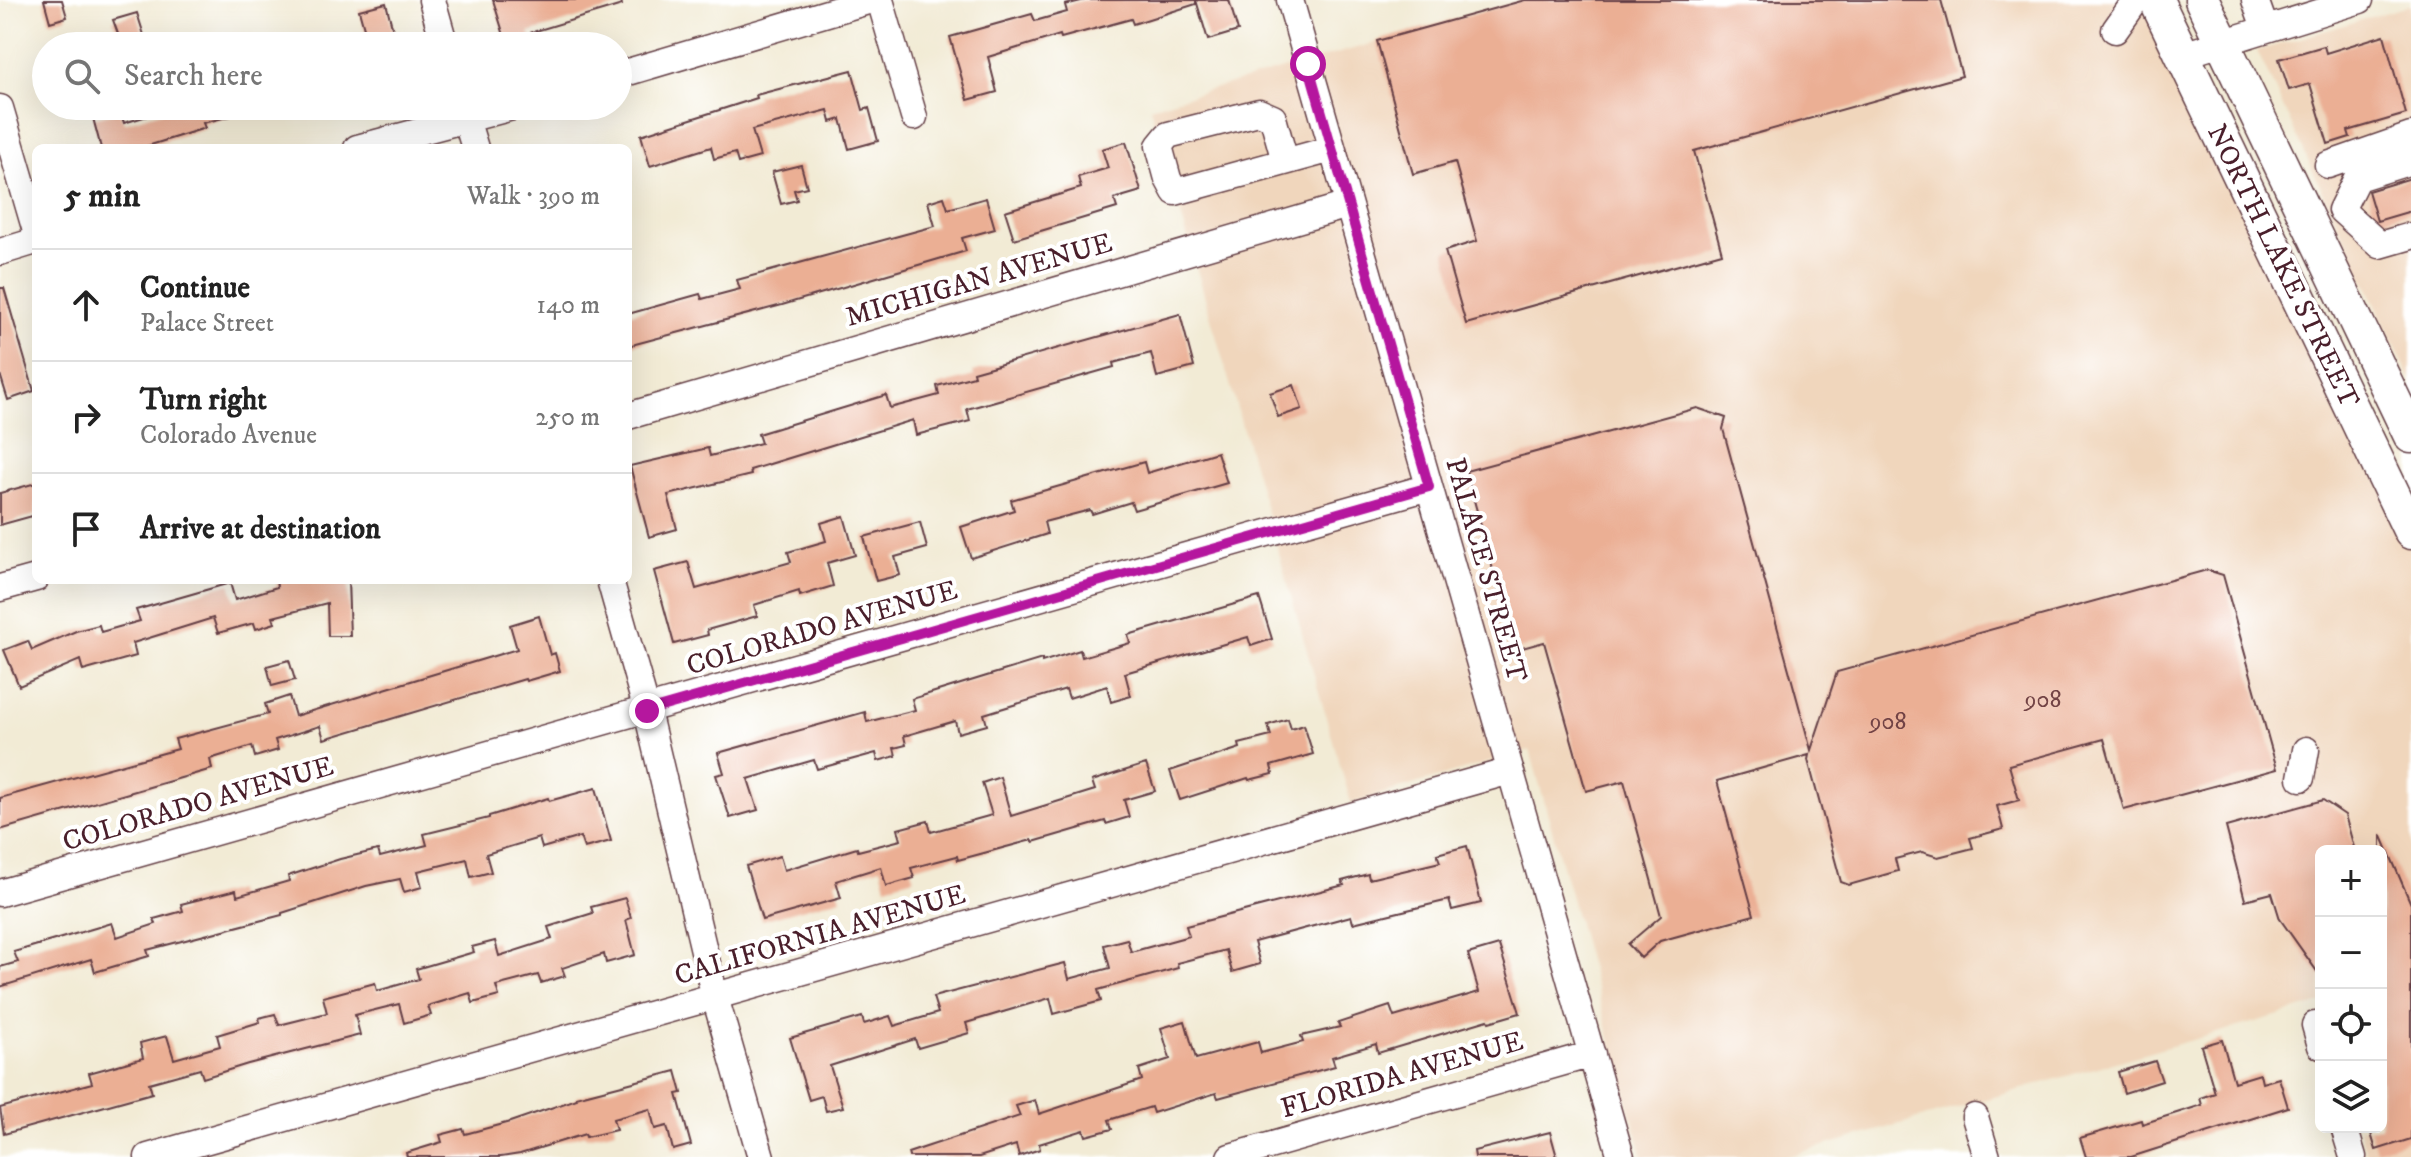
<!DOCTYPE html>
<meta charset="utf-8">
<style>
:root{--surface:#fff;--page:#f2f2f2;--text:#222;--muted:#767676;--line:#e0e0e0}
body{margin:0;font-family:"IM FELL DW Pica",serif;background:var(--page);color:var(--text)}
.controls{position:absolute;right:24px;bottom:24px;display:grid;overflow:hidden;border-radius:12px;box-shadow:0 8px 32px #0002}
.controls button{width:72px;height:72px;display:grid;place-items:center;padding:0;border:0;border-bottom:2px solid var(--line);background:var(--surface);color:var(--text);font:40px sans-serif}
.stop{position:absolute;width:24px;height:24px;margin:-18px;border:6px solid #b5179e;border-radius:50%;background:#fff}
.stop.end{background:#b5179e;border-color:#fff;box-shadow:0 2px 8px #0008}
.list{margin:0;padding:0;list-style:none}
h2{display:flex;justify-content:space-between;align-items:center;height:104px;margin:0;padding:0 32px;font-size:34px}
h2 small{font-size:26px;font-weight:400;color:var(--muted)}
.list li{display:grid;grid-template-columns:52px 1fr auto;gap:24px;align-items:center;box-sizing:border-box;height:112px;padding:0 32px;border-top:2px solid var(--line)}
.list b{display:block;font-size:30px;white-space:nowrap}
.list p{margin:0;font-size:26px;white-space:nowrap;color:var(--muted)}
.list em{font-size:26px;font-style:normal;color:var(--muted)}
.icon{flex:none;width:44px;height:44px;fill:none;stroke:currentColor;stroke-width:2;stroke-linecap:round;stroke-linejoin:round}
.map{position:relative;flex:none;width:2411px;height:1157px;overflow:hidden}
.search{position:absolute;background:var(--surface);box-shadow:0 8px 32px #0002;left:32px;top:32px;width:600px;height:88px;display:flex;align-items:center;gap:20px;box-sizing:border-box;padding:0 28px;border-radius:44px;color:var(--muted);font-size:30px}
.panel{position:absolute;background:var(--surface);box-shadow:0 8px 32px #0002;left:32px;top:144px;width:600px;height:440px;border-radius:12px}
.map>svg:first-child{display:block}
.built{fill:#f0d6bc}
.building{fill:#ebaf94}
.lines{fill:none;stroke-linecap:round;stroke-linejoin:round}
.minor-casing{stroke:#633e44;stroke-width:29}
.major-casing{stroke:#633e44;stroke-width:37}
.minor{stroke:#fff;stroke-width:26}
.major{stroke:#fff;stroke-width:34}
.route{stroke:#b5179e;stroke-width:10}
.labels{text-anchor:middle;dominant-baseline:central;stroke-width:8;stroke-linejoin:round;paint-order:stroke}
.number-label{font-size:24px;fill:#724345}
.street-label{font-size:28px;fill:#4a1f2b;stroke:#fff}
</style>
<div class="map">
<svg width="2411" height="1157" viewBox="0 0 2411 1157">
<rect width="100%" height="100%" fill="#fff"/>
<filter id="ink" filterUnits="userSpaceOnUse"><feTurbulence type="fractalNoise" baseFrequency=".0125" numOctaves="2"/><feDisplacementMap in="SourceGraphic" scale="16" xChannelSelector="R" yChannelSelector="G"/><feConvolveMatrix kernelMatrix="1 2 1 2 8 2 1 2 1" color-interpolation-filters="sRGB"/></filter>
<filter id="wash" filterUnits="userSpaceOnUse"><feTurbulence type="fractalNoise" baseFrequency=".006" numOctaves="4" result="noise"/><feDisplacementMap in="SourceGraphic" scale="32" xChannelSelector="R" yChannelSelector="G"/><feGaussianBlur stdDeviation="1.8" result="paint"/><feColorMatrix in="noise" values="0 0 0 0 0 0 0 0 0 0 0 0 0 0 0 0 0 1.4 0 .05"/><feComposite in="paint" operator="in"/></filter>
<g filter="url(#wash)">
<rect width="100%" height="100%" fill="#f2ebd5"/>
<!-- built -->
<path class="built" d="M1525,0H2147L2411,549V1157H2367L2359,1127H2381V851H2321V1003L1785,1157H1643L1530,750L1351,803L1150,107Z
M2411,5V380L2257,51Z"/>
<g id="blocks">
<!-- building -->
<path class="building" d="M44,0H62L67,17L50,22Z
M493,0H621L622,5L529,33L531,37L507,45Z
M1085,0H1196V4L1133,24L1131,19L1061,38L1060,35L988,57L997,92L968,100L950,37L1032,14L1035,21L1067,12L1065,5Z
M1196,0H1229L1238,31L1208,40Z
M1525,0H1941L1962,76L1694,151L1722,253L1466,324L1445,251L1477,241L1455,162L1413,174L1377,41Z
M386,3L397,46H369L359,10Z
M137,13L144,35L121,42L113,20Z
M2384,35L2406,114L2348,131L2350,137L2328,144L2310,84L2289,90L2279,59L2324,46L2326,53Z
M852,70L863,110L869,108L878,141L849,149L841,119L831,122L828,110L752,130L760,157L738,163L735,153L714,159L711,147L650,166L641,135L757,98L756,95Z
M180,106H246L247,112L203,123L205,128L141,148H101L93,118L120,111L124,123Z
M1126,142L1141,191L1114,199L1117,208L1014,239L1005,211L1081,188L1078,177L1108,168L1102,149Z
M801,165L807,187L794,190L797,200L781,204L772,172Z
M2411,178V211L2377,221L2368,191Z
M944,197L948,209L986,198L995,229L962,238L966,251L782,305L628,346V314L700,294L702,299L740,289L737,280L935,226L928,202Z
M0,288H4L34,391L8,400L0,374Z
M1180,314L1194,367L1157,377L1151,353L1113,363L1114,367L967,409L970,421L916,435L913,420L750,470L751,475L668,495L677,529L649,537L630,466L708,448L710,456L761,443L758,434L886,395L890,408L939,395L937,386L974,376L973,372Z
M1294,385L1302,409L1278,417L1270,393Z
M1697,408L1726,418L1723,429L1811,750L1837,672L2207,570L2223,575L2277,769L2124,810L2104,739L2009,765L2019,800L1997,806L2003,829L1970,838L1973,848L1938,857L1922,852L1895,859L1898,871L1849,885L1841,882L1808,760L1809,755L1717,781L1754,915L1660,941L1641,958L1628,944L1661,916L1624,781L1586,791L1544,642L1515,650L1466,471Z
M1217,452L1227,483L1134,510L1131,502L1092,514L1090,510L1044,522L1047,534L971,558L961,527L1014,510L1011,500L1144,462L1147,473Z
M36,483V515L0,525V493Z
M844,516L855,555L827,563L833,586L800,596L799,591L754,605L757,616L707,630L708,635L674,644L654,571L688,562L696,589L791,562L788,552L826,541L821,523Z
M920,522L927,548L895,557L900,575L876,581L864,537Z
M276,580H348L350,636H328L327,603L273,617L275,623L256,629L254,623L218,633L213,618L133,643L136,656L83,671L80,660L19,686L4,650L28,641L32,650L76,631L99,625L101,632L140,621L136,610L230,583L235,600L277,587Z
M1259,597L1272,639L1251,646L1248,637L1125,673L1131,696L1111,702L1107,686L1069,698L1066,689L984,714L987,725L958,733L955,721L904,736L906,745L894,748L896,756L878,761L876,753L817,769L814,760L748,779L758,810L730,818L716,775L724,773L718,753L865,712L867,722L915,710L912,699L1042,659V662L1080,650L1082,657L1130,643L1128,635Z
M539,616L550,655L555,653L560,671L526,681L525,679L324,739L320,726L275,740L278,750L255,757L252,746L210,759L212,769L0,830V798L178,749L175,739L268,714L265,704L289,696L295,716L517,649L510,625Z
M289,660L295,680L272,686L267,666Z
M1288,719L1291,729L1304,725L1313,754L1271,766L1273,774L1249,780L1248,778L1180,800L1170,771L1240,748L1239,744L1271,736L1268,725Z
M1146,764L1155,791L1124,800L1129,817L1106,824L1105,821L1033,842L1032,840L958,860L957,856L911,868L914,878L886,886L881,867L836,881L841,898L762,920L746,866L780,856L784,870L857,848L858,851L901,840L898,829L928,821L931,832L992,815L982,783L1000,777L1011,816L1095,790L1092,781Z
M596,788L611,841L584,848L580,837L542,848L539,838L486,854L491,872L471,877L467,859L418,871L422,887L404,892L400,879L366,886L282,913V915L147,950L149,956L95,972L91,959L0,987V967L18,962L14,952L112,923L117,937L156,924L154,919L183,911L181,904L236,890L237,896L289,881L288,876L340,859L378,850L380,857L427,845L424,834L489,818V816L548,798L549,801Z
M2323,800L2345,815L2355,851H2321V977L2280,919L2272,893L2245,900L2226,827Z
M2381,834L2411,904V1139L2376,1150L2369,1127H2381Z
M1467,846L1481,903L1452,910L1449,900L1353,923L1351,916L1254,942L1260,964L1232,972L1226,950L1177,963L1178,968L1098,990L1101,1001L1054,1014L1050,998L966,1023L969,1033L918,1048L915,1039L830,1066L843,1107L826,1111L822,1096L809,1100L790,1038L862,1017L864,1024L890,1016L894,1026L938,1013L933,997L1065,963L1069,979L1110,968L1104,945L1127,939L1131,952L1189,936L1186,926L1344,885L1342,881L1368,874L1369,879L1440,862L1437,854Z
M625,898L631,918L626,920L635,955L606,963L604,954L562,968L565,976L541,983L538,975L496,986L499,996L473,1003L470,993L428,1006L431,1015L404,1023L399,1004L355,1015L360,1035L248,1064L203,1078L200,1069L149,1083L152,1093L4,1134L0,1108L92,1083L89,1073L143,1058L140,1043L167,1036L174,1059L220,1046L217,1035L260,1022L259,1018L275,1014L279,1025L327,1013L323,997L375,983L377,991L419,979L416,969L474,952L472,947L495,941L499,956L552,939L548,927L593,913L591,907Z
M1499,945L1520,1013L1489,1022L1488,1020L1378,1053L1376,1044L1332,1057L1335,1066L1218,1098L1216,1093L1153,1113L1151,1107L1109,1120L1112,1129L1086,1136L1084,1130L1039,1144L1040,1149L1019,1156L1016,1145L979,1157H909L908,1153L1020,1116L1016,1106L1035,1100L1039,1114L1142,1080L1139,1069L1170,1059L1161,1028L1185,1021L1196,1059L1258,1042L1261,1053L1303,1042L1301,1036L1340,1027L1338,1023L1390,1006L1394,1017L1479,992L1468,954Z
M2222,1040L2234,1082L2260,1074L2262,1083L2279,1078L2288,1107L2131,1157H2086L2080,1138L2141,1120L2142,1124L2202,1105L2200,1098L2215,1093L2201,1046Z
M2155,1061L2162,1081L2124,1093L2118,1072Z
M676,1071L682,1093L677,1094L691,1145L673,1150L667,1126L655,1129L650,1109L613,1119L616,1130L586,1137L585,1134L520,1154L501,1157H407L406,1153L442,1142L440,1135L463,1129L465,1134L510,1122L577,1099L576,1097Z
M1550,1132L1557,1157H1475L1474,1151Z"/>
</g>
</g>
<g filter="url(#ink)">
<use href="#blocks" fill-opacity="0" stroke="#633e44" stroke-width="2"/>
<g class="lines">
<defs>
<path id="minor" d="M432,0L445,46
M880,0L914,117
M1290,0L1621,1157
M2255,0L2265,28
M2115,30L2132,6L2133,0
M2183,55L2360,0
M618,75L871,0
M462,106L475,148
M0,108L36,231
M357,148L516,106
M1285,161L1273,118L1259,112L1168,135L1159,146L1168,179L1175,192L1332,149
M2411,161L2357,178L2341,210L2380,245L2411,236
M2328,165L2411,136
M0,252L36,241
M628,416L1348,205
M610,580L647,711L715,997L761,1157
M0,588L36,578
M2301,778L2306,750
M0,893L1429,487
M2315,1025L2321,1046
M1975,1117L1987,1157
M2344,1127L2353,1157
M148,1157L1510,771
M1230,1157L1592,1054"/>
<path id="major" d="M2156,0L2411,532
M2202,0L2411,436"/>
</defs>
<!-- minor casing -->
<use href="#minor" class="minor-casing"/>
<!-- major casing -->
<use href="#major" class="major-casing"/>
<!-- minor -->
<use href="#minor" class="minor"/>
<!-- major -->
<use href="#major" class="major"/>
</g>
</g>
<g class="lines" filter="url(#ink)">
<!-- route -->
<path class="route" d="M647,711L1429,487L1308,64"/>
</g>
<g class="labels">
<!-- number labels -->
<g class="number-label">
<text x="2043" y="700">908</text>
<text x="1888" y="722">908</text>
</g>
<!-- street labels -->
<g class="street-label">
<text transform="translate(2283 266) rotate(64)">NORTH LAKE STREET</text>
<text transform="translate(979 280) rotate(-16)">MICHIGAN AVENUE</text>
<text transform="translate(1486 570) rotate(74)">PALACE STREET</text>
<text transform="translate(822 628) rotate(-16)">COLORADO AVENUE</text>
<text transform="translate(198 804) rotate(-16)">COLORADO AVENUE</text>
<text transform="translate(820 935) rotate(-16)">CALIFORNIA AVENUE</text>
<text transform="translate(1402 1075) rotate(-16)">FLORIDA AVENUE</text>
</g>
</g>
</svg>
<div class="controls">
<button>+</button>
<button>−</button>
<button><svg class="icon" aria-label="locate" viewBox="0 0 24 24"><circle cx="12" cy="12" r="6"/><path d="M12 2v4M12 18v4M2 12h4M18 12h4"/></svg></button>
<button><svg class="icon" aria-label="layers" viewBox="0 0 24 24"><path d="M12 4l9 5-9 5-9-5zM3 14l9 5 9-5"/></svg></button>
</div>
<div class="stop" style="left:1308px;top:64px"></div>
<div class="stop end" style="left:647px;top:711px"></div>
<div class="search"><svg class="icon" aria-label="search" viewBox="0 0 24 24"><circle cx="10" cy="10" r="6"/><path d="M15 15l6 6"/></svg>Search here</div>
<section class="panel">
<h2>5 min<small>Walk · 390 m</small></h2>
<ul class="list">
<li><svg class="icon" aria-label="ahead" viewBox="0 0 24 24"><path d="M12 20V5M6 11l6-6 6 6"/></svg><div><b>Continue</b><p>Palace Street</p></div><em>140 m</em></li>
<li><svg class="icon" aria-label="right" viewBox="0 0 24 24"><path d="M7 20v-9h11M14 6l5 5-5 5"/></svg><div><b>Turn right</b><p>Colorado Avenue</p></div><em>250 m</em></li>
<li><svg class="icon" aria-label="arrive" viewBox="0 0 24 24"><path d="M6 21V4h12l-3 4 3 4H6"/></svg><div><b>Arrive at destination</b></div></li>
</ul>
</section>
</div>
